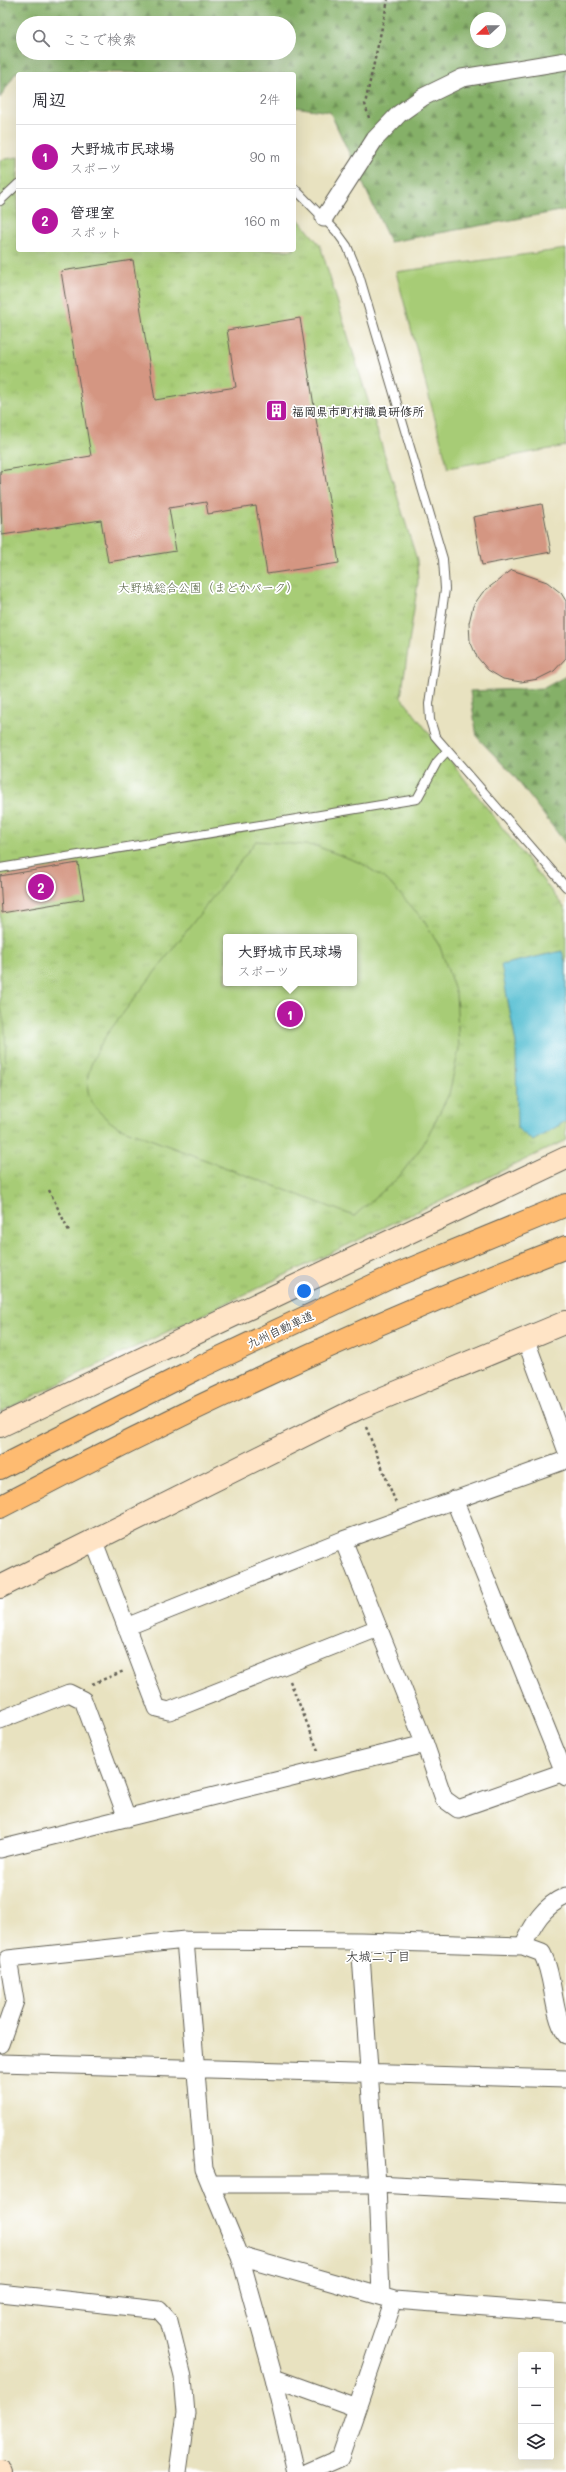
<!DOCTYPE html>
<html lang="ja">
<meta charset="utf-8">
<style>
:root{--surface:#fff;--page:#f2f2f3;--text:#2b2b33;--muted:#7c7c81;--line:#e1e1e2;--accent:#b5179e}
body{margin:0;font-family:Mali,"Klee One",sans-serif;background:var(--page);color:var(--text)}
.controls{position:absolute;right:12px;bottom:12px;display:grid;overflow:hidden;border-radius:4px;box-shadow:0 4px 16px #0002}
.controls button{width:36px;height:36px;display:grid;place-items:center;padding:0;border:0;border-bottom:1px solid var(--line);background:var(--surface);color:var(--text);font:20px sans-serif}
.compass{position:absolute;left:470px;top:12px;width:36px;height:36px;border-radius:50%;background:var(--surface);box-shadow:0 4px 16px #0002;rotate:249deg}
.you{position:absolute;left:304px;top:1291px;width:14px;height:14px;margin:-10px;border:3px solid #fff;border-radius:50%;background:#1a73e8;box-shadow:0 0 0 6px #1a73e833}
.badge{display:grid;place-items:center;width:26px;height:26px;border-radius:50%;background:var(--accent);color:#fff;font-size:13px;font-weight:700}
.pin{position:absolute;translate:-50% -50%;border:2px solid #fff;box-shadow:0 1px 4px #0006}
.popup{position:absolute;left:223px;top:934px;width:134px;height:52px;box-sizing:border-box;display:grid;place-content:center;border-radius:4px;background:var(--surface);filter:drop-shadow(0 1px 3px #0005);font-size:13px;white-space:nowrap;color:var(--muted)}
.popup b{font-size:15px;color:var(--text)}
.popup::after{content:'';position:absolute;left:50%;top:100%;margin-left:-8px;border:8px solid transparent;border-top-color:var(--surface)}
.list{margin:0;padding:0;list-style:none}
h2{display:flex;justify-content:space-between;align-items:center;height:52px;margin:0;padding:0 16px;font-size:17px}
h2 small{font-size:13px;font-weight:400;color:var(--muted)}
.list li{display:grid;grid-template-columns:26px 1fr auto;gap:12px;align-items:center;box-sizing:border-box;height:64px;padding:0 16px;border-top:1px solid var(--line)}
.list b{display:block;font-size:15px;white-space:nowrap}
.list p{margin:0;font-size:13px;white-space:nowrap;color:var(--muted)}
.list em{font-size:13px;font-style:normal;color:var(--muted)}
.icon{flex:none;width:22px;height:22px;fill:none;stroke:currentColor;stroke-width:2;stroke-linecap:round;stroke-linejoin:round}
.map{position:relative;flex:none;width:566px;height:2472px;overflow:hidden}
.search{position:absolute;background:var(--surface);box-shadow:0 4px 16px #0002;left:16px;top:16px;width:280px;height:44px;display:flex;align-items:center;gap:10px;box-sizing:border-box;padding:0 14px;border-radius:22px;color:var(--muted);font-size:15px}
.panel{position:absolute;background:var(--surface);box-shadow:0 4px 16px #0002;left:16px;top:72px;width:280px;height:180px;border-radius:4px}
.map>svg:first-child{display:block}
.grass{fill:url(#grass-tufts);stroke:#627449;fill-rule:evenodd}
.forest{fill:url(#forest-firs);stroke:#506642;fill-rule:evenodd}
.pitch{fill:#a7cc76;stroke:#627449;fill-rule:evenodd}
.water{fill:#56bfd3;stroke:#396e78}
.building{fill:#d49682}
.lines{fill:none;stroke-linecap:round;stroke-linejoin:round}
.lane-casing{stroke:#636155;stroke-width:10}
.street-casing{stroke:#636155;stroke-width:19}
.secondary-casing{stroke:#636155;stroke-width:24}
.highway-casing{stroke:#636155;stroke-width:24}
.path{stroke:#636155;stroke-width:2.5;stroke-dasharray:3 3;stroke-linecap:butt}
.lane{stroke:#fff;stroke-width:8}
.street{stroke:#fff;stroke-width:17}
.secondary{stroke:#ffe4c6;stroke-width:22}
.highway{stroke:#febb71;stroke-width:22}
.labels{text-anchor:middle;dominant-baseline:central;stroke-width:3.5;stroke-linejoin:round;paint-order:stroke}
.poi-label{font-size:12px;font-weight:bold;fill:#1c1c1c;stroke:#fff;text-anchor:start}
.park-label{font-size:12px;fill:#546240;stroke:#fff}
.street-label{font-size:12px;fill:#1c1c1c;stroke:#fff}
.neighbourhood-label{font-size:13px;fill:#1c1c1c;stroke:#fff}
</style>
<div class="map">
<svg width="566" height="2472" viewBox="0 0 566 2472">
<defs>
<pattern id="grass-tufts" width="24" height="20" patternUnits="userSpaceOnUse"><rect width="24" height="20" fill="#a7cc76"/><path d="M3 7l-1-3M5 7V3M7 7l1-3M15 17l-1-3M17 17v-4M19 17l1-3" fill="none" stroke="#8faf66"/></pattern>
<pattern id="forest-firs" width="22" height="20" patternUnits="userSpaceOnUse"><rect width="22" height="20" fill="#85b067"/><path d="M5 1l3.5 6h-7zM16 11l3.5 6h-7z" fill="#6c8e54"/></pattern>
</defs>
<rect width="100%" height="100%" fill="#fff"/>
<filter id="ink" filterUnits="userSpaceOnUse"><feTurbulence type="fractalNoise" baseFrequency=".025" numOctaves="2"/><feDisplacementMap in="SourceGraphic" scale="8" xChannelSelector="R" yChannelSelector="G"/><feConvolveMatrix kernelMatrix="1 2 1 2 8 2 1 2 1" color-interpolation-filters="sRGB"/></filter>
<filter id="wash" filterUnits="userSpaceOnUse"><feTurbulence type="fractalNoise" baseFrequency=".012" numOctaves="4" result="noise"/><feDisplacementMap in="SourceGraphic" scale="16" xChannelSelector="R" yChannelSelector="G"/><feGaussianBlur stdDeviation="0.9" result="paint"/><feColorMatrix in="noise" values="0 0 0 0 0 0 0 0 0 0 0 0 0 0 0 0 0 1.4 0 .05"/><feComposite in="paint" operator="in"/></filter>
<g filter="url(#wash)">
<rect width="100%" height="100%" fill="#e8e2c0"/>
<!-- grass -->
<path class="grass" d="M18,157V250H294V214L320,245L417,560L418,582L401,697L566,910V1140L0,1412V160ZM226,937H354V983H226Z"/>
<!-- forest -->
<path class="forest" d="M0,0H566V210L390,242L330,112L294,107V74L16,72L0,98ZM476,18H500V42H476ZM23,23H289V53H23Z
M566,676V844L514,776L477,737L470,691L544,688Z"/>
<!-- pitch -->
<path class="pitch" d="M566,249V446L448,468L396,272Z
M256,841L316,846L361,863L387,880L422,918L440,947L456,994L459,1049L449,1094L423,1145L398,1178L354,1216L118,1127C75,1099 83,1073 107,1034ZM226,937H354V983H226Z
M0,1005C8,1033 7,1060 0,1088Z"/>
<!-- water -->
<path class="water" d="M562,951L566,965V1121L533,1141L517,1128L516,1043L501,965Z"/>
<g id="blocks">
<!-- building -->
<path class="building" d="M133,260L155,400L236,387L227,330L300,318L339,563L267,574L256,506L208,514L206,502L169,508L176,551L108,562L101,520L2,535L0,471L91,456L61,271Z
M542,504L551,552L482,565L473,517Z
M512,570L547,582L561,593L566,601V658L554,671L538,679L521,682L503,679L488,670L477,657L470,641L469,623L473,606L483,592Z
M78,863L84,899L2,913L0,876Z"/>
</g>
</g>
<g filter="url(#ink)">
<use href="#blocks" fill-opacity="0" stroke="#636155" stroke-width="1"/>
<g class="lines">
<defs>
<path id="lane" d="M294,188L336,231L347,246L359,275L443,559L445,589L429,704L430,720L435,736L566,887
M0,201L18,184
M0,868L417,799L437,762L447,751"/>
<path id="street" d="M324,218L375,139L399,114L423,97L462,78L566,61
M525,1338L566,1449
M454,1499L566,1777
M93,1539L157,1708L169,1711L378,1628
M343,1540L425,1744L444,1799L458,1809L564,1772
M126,1627L343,1540L566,1460
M0,1720L69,1693L83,1700L127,1818
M0,1849L425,1744
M185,1940L204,2169L240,2256L274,2378L296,2472
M360,1941L377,2184L381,2296
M523,1946C533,1924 543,1906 566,1896
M0,2044L15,2001L8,1959L185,1940L360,1941L523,1946L542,1953C555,1978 551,2010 566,2035
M0,2063L566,2079
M211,2184H377L566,2194
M240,2256L394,2300L566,2313
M0,2293L159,2310L169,2321L183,2377L186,2413L178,2472
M274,2378L357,2408
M308,2472L340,2458L394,2300"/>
<path id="secondary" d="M0,1426L566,1158
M0,1587L359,1408L566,1322
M0,2472H2"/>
<path id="highway" d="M0,1468L196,1369L389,1278L566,1205
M0,1507C184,1410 372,1322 566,1247"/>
</defs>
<!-- lane casing -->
<use href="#lane" class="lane-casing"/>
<!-- street casing -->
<use href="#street" class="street-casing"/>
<!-- secondary casing -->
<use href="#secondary" class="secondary-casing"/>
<!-- highway casing -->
<use href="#highway" class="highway-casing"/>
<!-- path -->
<path class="path" d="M369,118L365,104L388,0
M49,1190L69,1231
M366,1427L396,1503
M290,1681L319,1753
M92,1684L124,1671"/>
<!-- lane -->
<use href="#lane" class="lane"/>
<!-- street -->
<use href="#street" class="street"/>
<!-- secondary -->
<use href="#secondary" class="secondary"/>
<!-- highway -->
<use href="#highway" class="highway"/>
</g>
</g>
<!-- icons -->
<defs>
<symbol id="building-square" viewBox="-11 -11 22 22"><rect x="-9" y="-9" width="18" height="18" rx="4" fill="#b5179e" stroke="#fff"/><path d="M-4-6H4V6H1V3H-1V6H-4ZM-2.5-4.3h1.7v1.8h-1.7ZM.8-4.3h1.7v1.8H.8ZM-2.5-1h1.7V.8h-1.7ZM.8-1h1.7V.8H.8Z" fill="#fff"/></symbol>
</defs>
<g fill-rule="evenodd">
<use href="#building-square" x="264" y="398" width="25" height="25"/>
</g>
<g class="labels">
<!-- poi labels -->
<g class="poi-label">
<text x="292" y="411">福岡県市町村職員研修所</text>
</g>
<!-- park labels -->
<g class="park-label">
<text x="208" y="587">大野城総合公園（まどかパーク）</text>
</g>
<!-- street labels -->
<g class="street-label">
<text transform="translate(280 1329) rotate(-25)">九州自動車道</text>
</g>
<!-- neighbourhood labels -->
<g class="neighbourhood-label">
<text x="378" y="1955">大城二丁目</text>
</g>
</g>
</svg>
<div class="controls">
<button>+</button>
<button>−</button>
<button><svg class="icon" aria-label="layers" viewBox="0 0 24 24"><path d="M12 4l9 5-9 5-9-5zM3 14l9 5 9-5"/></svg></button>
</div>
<svg class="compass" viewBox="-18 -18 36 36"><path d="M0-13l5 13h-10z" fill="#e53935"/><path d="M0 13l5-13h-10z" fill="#7c7c81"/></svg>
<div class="you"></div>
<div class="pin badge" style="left:290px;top:1014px">1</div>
<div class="popup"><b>大野城市民球場</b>スポーツ</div>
<div class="pin badge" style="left:41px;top:887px">2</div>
<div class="search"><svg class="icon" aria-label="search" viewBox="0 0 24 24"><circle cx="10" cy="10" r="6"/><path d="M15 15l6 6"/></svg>ここで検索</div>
<section class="panel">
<h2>周辺<small>2件</small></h2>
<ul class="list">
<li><span class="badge">1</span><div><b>大野城市民球場</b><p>スポーツ</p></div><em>90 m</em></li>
<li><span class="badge">2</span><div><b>管理室</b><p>スポット</p></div><em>160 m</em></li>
</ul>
</section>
</div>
